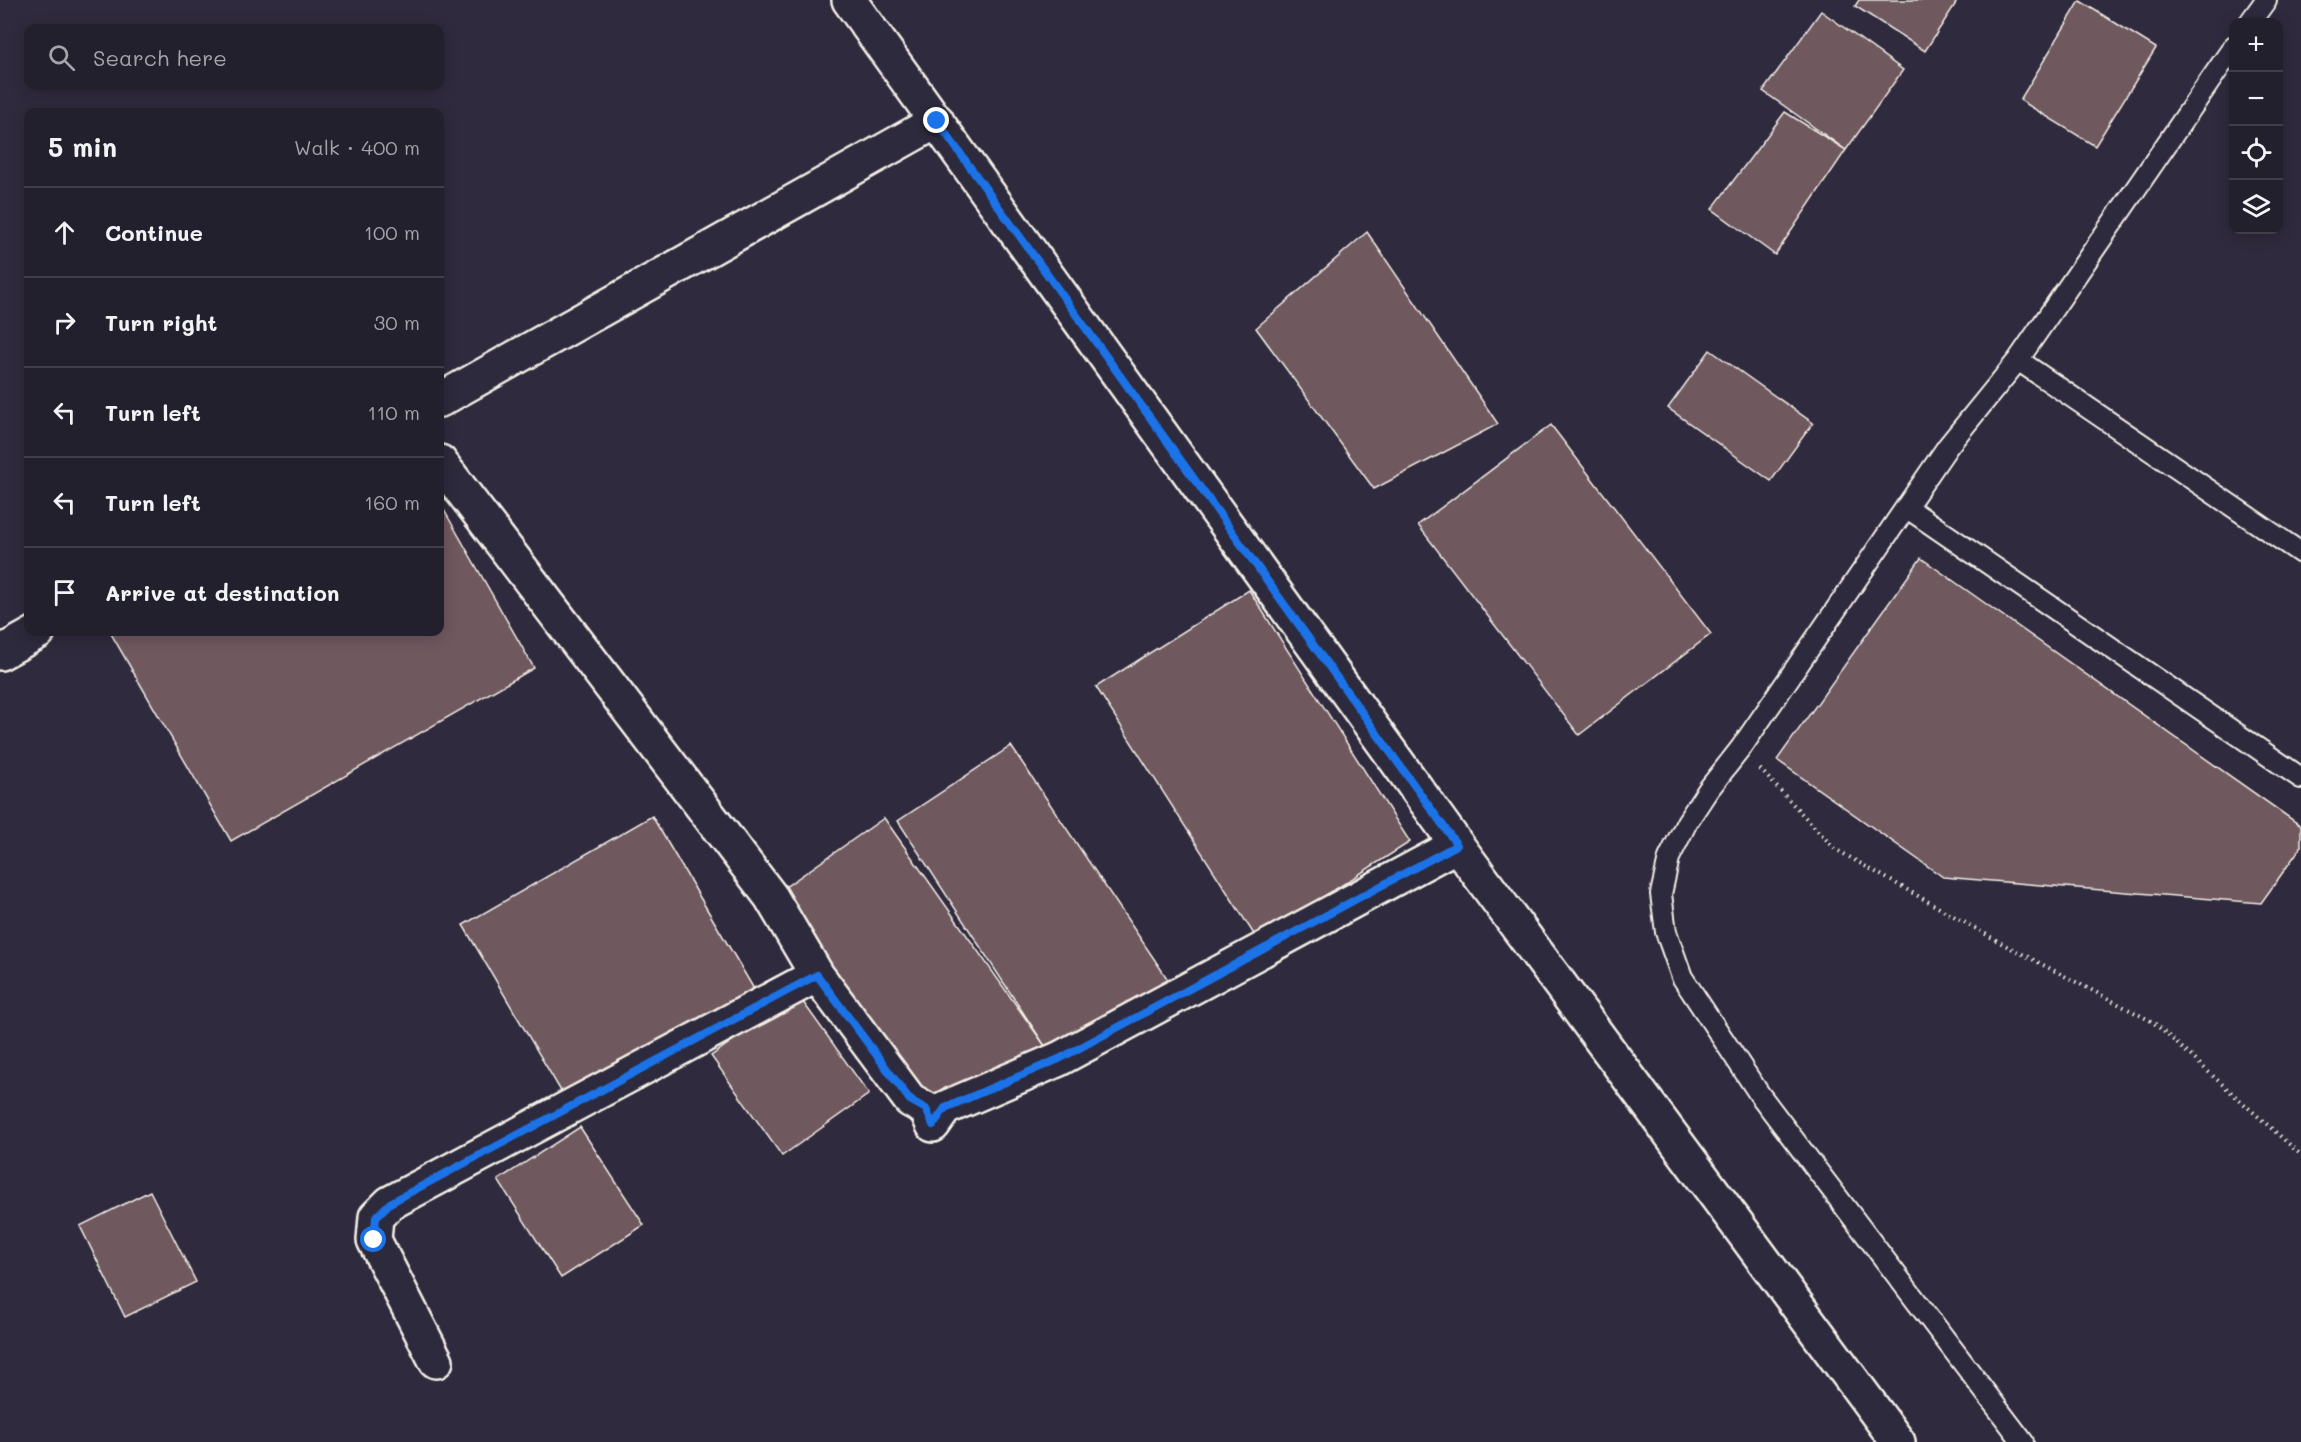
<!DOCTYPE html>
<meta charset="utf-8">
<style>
:root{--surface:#23202e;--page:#2f2d3a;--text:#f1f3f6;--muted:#a3a3aa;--line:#403e4a}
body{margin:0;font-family:Mali,sans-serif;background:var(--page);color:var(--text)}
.controls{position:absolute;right:18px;top:18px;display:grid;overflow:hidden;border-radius:12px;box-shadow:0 3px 15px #0003}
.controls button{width:54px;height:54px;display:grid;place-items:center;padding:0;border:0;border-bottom:2px solid var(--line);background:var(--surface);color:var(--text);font:30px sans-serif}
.stop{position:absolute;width:18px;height:18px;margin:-14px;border:4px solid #1a73e8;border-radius:50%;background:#fff}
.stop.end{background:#1a73e8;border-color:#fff;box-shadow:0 2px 6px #0008}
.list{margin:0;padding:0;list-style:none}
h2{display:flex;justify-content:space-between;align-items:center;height:78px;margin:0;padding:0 24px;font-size:26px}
h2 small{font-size:20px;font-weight:400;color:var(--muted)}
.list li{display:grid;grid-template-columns:39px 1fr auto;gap:18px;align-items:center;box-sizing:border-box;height:90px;padding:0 24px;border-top:2px solid var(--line)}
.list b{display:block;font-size:22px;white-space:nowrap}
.list em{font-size:20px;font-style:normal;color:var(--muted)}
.icon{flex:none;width:33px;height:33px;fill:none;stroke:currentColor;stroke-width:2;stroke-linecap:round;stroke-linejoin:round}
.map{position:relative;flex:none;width:2301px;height:1442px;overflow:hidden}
.search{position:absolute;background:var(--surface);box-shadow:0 3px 15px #0003;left:24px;top:24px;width:420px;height:66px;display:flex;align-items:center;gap:15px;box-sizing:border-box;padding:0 21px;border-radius:12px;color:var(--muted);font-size:22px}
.panel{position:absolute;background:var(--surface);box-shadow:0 3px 15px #0003;left:24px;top:108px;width:420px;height:528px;border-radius:12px}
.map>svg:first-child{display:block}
.building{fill:#6f585f;stroke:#f4f1e8;stroke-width:1.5}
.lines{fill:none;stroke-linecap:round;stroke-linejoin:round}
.service-casing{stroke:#f4f1e8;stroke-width:24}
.minor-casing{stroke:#f4f1e8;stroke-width:38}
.path{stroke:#f4f1e8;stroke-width:4;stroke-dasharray:1.5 4.5;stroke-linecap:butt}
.service{stroke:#2f2a3d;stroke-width:20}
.minor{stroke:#2f2a3d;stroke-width:33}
.route{stroke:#1a73e8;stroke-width:8}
</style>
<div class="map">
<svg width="2301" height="1442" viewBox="0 0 2301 1442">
<rect width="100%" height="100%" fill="#2f2a3d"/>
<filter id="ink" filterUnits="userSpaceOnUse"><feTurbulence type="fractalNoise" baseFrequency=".0167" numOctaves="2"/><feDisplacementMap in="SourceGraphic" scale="12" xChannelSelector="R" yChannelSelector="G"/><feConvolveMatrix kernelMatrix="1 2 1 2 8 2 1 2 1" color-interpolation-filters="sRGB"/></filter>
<g filter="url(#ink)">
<!-- building -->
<path class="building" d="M1859,0H1958L1925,51L1855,6Z
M2080,1L2156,48L2095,146L2020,100Z
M1821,11L1903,70L1846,150L1763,91Z
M1785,112L1846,150L1775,255L1712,209Z
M1367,232L1498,424L1374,489L1256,328Z
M1710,350L1813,423L1771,481L1668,408Z
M1551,425L1711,634L1579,735L1418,525Z
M440,503L534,668L231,841L110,632H440Z
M1921,558L2301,826V847L2261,903L1943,877L1777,760Z
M1249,590L1410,842L1257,939L1096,687Z
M1011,746L1171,984L1059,1059L1045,1046L898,821Z
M652,816L754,989L565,1098L463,925Z
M884,818L1045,1046L933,1125L771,897Z
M798,995L869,1094L782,1156L711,1056Z
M580,1127L644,1225L561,1278L498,1180Z
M150,1191L196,1282L125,1317L80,1226Z"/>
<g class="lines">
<defs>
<path id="service" d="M2250,22L2266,0
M2018,360L2301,553
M1906,507L2301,778
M2023,1442L1760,1095L1682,977L1666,932L1661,894L1669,858L1687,822L1708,790L1741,748L1948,446L2018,360L2234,46"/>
<path id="minor" d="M849,0L1457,845L1898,1442
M440,400L937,121
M440,462L771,897L817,975L910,1100L926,1109L933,1125L945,1108L1059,1059L1457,845
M0,653L38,632
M436,1361L374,1240L376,1217L390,1203L817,975"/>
</defs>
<!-- service casing -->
<use href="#service" class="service-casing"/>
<!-- minor casing -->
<use href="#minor" class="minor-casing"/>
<!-- path -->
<path class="path" d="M1760,769L1835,849L2003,944L2153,1022L2301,1155"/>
<!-- service -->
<use href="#service" class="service"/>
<!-- minor -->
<use href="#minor" class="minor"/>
</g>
</g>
<g class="lines" filter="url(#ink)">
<!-- route -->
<path class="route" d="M374,1240L376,1217L390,1203L817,975L910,1100L926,1109L933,1125L945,1108L1059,1059L1457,845L937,121"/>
</g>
</svg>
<div class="controls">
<button>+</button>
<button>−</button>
<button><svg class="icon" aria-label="locate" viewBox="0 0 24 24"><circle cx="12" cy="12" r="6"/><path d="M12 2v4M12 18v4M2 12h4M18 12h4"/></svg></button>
<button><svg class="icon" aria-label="layers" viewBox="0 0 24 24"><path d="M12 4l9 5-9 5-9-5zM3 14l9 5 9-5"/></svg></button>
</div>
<div class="stop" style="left:374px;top:1240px"></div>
<div class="stop end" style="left:937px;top:121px"></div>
<div class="search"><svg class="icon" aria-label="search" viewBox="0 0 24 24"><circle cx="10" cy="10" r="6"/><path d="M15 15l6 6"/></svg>Search here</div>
<section class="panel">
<h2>5 min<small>Walk · 400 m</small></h2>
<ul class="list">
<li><svg class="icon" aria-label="ahead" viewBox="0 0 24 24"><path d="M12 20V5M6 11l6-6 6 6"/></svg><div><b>Continue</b></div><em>100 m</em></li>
<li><svg class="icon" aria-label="right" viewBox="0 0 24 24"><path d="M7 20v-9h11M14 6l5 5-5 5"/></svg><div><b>Turn right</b></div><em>30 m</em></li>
<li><svg class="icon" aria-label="left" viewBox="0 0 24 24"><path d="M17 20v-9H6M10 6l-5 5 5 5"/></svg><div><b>Turn left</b></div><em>110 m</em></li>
<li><svg class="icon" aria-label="left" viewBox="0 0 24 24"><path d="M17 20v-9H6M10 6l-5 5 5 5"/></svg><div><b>Turn left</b></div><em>160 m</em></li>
<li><svg class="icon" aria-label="arrive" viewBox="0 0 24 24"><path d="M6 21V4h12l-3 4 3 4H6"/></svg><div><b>Arrive at destination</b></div></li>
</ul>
</section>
</div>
